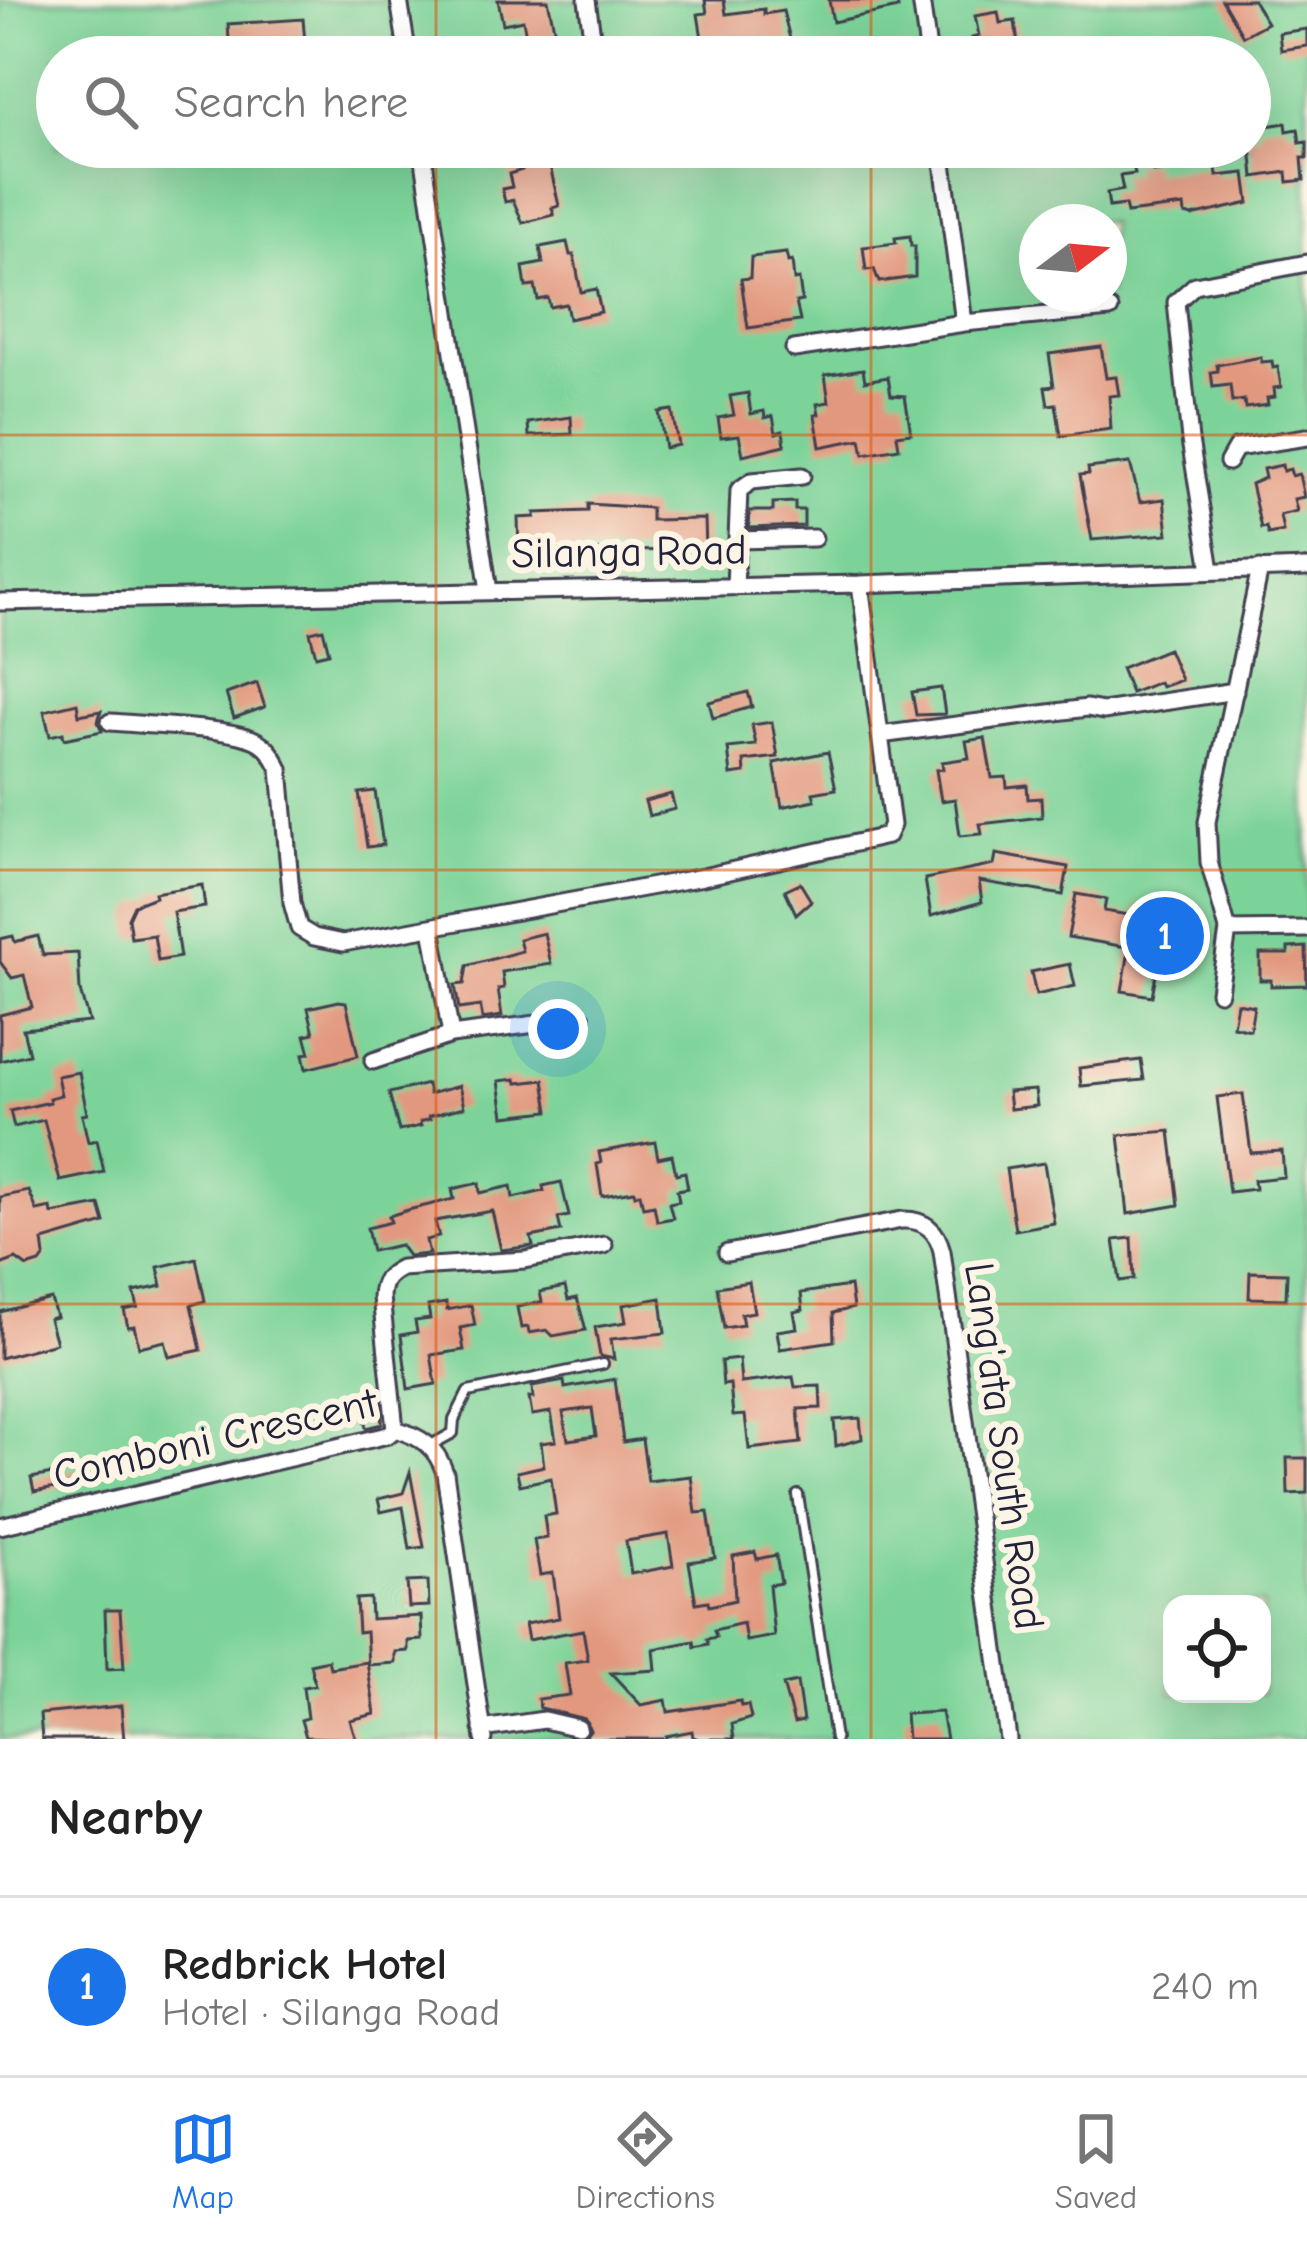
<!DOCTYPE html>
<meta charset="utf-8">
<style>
:root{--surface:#fff;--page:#f2f2f2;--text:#222;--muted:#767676;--line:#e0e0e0;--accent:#1a73e8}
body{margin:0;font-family:"Comic Neue",sans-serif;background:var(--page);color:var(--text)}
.controls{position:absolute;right:36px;bottom:36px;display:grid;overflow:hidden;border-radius:24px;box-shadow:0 12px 48px #0002}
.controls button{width:108px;height:108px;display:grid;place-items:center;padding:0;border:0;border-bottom:3px solid var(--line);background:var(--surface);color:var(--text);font:60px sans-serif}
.compass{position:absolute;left:1019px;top:204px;width:108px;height:108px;border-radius:50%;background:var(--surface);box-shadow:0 12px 48px #0002;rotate:74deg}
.you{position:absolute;left:558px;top:1029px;width:42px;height:42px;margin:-30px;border:9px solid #fff;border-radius:50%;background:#1a73e8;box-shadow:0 0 0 18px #1a73e833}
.badge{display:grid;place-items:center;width:78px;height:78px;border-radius:50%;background:var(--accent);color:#fff;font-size:39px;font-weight:700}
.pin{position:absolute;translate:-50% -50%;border:6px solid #fff;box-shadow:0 3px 12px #0006}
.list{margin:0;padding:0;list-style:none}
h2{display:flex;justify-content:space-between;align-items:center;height:156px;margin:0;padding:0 48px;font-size:51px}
h2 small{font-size:39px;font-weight:400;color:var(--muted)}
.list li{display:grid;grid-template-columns:78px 1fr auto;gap:36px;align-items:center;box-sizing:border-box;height:180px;padding:0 48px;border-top:3px solid var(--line)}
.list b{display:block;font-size:45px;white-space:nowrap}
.list p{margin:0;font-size:39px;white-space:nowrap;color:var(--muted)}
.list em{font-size:39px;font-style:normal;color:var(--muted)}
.icon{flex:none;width:66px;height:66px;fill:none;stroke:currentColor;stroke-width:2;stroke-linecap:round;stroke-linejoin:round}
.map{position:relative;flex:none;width:1307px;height:1739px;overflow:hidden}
.search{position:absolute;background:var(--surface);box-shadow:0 12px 48px #0002;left:36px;right:36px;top:36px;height:132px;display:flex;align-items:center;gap:30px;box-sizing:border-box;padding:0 42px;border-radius:66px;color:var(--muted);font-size:45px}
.sheet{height:336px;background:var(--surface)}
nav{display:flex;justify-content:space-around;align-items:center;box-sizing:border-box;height:168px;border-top:3px solid var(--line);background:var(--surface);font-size:33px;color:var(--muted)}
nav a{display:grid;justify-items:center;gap:6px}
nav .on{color:var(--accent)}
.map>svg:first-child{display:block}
.green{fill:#7bd399;stroke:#4e7a6a;stroke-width:3;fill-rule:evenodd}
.building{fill:#e2987f;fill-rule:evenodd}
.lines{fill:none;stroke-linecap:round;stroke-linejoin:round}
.lane-casing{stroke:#423f50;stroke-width:14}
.street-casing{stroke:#423f50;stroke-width:21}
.lane{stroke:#fff;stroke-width:8}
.street{stroke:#fff;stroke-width:15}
.grid{fill:none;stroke:#de560e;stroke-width:3;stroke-opacity:0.55}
.labels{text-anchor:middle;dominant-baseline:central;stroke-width:12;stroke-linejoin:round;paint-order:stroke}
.street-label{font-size:42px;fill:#22223b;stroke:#fcf5e5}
</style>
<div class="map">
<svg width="1307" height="1739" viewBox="0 0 1307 1739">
<rect width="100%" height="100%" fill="#fcf5e5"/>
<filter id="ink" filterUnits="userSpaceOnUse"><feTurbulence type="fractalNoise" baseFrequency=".00833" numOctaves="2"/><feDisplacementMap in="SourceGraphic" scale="24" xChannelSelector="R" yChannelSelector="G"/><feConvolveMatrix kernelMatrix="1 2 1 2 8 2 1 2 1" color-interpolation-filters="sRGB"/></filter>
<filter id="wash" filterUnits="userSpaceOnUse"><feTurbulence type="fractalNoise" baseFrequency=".004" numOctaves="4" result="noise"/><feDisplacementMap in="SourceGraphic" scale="48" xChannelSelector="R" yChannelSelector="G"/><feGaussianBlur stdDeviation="2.7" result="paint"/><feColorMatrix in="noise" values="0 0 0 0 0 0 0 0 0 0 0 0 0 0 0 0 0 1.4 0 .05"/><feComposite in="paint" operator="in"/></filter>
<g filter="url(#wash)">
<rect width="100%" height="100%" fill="#f4e2c7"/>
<!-- green -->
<path class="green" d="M0,0H1307V1739H0ZM57,57H1250V147H57ZM1037,222H1109V294H1037ZM1172,1604H1262V1694H1172Z"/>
<g id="blocks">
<!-- building -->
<path class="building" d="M498,0H548L560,57H530L523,20L503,24Z
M705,0H724L726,14L764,9V14L783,11L792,47L771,53L772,57H730L724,48L704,51L698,14L707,13Z
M829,0H897L898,8L833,22Z
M1222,0H1253L1267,23L1243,36Z
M998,12L1000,23L1015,21L1018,44L1004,46L1006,57H975L972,38L979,36L975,16Z
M303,19L306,55L230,57L228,24Z
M1307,29V46L1281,50L1279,33Z
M1286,123L1287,131L1298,129L1300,143L1307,142V158H1302L1304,180L1288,182L1287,172L1254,177L1250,136L1261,135L1260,127Z
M553,147H571L573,163L556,165Z
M548,157L559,206L552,208L554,215L523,223L513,200L505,202L502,189L512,187L509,174L522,170L520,163Z
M1152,162L1153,172L1216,167L1217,176L1245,173L1249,203L1192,216L1185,214L1184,206L1127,213L1125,205L1109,207L1107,193L1123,190L1120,176L1135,174L1133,165Z
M910,236L911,246H915V277L879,282L874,269L866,270L863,247L896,243L895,238Z
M567,242L570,255H574L581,292L596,289L601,312L569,319L566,304L550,307L548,298L538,300L535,286L526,287L523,267L543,263L540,247Z
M786,253L788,262L792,261L794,280L799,279L802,301L796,302L800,321L748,328L741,279L750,278L751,257Z
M1101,347L1106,378L1116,377L1119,395L1109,396L1111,429L1061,436L1056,404L1048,405L1045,387L1054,386L1049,354Z
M1261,357V362L1272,361L1273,368L1278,367L1281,387L1274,388L1275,397L1267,398L1268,405L1245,408L1244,400L1232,402L1230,385L1213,387L1211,372L1218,371L1217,365Z
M863,369L865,381L888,377L891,395L905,396L911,433L897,435L899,448L864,454L861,439L820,447L815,415L819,414L817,404L829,402L825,375Z
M748,393L751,414L764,411L765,418L773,416L776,433L783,431L785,445L743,455L739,435L721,437L718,418L734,415L730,396Z
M672,410L678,445L665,448L659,412Z
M571,417L572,434L529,436L528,423Z
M1130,463L1140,502L1164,499L1168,534L1092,540L1080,475L1089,474L1088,468Z
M1282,465L1283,471L1290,469L1292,476L1299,474L1304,497L1294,499L1297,511L1280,515L1283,531L1268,534L1266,527L1261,528L1251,484L1265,478L1263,469Z
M795,502V510H804V526L749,528L750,511H773V503Z
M588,504L651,508V520L705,519L706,550L519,552L518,518L535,517V513L588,511Z
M323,629L329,653L316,656L310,632Z
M1168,649L1181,680L1161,687L1159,682L1131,693L1121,668Z
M257,683L265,707L234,718L226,694Z
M941,688L945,714L916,715L912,692Z
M748,692L752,707L713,718L709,702Z
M77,703L79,715L101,711L98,722L102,731L64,739L63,733L50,736L44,711Z
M772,722L778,757L744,761L745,773L731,775L728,748L756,745L752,725Z
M985,738L992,778L1006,777L1007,787L1027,785L1028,799L1041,798L1042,817L980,824L982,834L960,836L955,799L941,801L936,770L943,769L942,762L969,758L966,741Z
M828,752L836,789L813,793L815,800L782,807L774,763Z
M375,791L383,845L367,847L359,793Z
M671,794L675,809L649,816L645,801Z
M996,854L1068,867L1063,895L979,881L982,902L931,916L925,879L994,865Z
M800,883L811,901L796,914L785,890Z
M202,885L205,907L173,912L180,957L158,961L154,935L131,938L128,918L134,905L155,897L154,893Z
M1076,894L1106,899L1104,911L1135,916L1137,906L1167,912L1166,921L1186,925L1181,955L1160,952L1152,996L1122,991L1129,951L1138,949L1068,937Z
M544,933L551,964L502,972L504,988L498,989L502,1016L482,1019L480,1006L459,1009L455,985L464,984L467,966L522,951L519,939Z
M13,936L15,942L38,936L43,955L78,953L80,991L89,1022L23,1029L29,1054L0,1061V1015L32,1007L24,975L12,978L0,962V939Z
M1306,947L1307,985L1271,986V980H1260V954H1288V948Z
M1070,964L1075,986L1036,995L1031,972Z
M339,1001L346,1002L358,1056L306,1069L303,1054L310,1053L305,1035L314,1033L308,1008Z
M1237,1003L1254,1006L1250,1030L1233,1026Z
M1141,1060L1144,1080L1081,1086L1079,1068Z
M79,1072L87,1114L82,1115L88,1142L97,1140L104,1172L60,1181L44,1120L14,1127L10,1111L50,1102L49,1098L61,1095L57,1076Z
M516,1079L517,1083L544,1080L549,1111L504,1116L499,1081Z
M427,1084L429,1094L459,1086L464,1107L429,1116L430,1119L420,1122L421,1126L399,1131L389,1093Z
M1035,1090L1037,1106L1010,1109L1008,1092Z
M1243,1094L1251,1153L1282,1151L1284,1177L1254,1180L1255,1189L1229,1192L1217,1097Z
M1170,1131L1179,1205L1128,1214L1119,1135Z
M655,1142L658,1158L672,1155L676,1174L685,1172L688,1188L677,1190L679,1201L669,1203L673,1218L657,1221L654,1205L643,1207L640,1193L635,1195L634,1191L602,1196L597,1164L601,1163L599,1152Z
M1044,1163L1054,1223L1015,1230L1006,1169Z
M561,1182L569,1216L558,1218L561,1231L531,1237L533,1246L501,1250L492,1211L435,1221L439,1237L426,1240L429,1254L408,1256L400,1245L372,1251L367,1228L391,1222L389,1216L408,1210L454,1199L452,1189L479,1183L480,1193L511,1186L513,1198L544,1191L543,1186Z
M29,1191L37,1211L51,1208L52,1214L100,1205L105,1223L43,1241L45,1256L40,1263L27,1267L16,1259L0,1265V1197Z
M1132,1238L1134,1279L1120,1281L1114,1240Z
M196,1258L205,1301L191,1305L201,1350L169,1357L165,1341L139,1347L134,1326L128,1327L124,1310L138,1307L134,1292L162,1286L158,1267Z
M1250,1272L1287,1273L1286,1299L1249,1298Z
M749,1282L754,1312L741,1314L743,1325L724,1328L717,1287Z
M850,1286L853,1308L833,1313L834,1341L780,1349L777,1331L797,1328L794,1312L803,1310L801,1293Z
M565,1287L568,1300L577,1298L586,1330L553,1336L547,1330L529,1333L528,1327L521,1328L517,1307L542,1302L540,1292Z
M661,1298L665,1333L611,1339L614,1359L600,1356L595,1327L626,1322L623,1305Z
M51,1299L56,1317L49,1319L56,1343L0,1358V1312Z
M446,1303L447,1310L471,1305L475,1325L460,1328L464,1350L431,1355L436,1384L408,1389L401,1335L417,1332L415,1321L430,1319L428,1306Z
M739,1359L741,1383L793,1377L795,1387L820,1386L821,1408L798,1409L801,1443L749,1449L745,1415L733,1416L730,1384L723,1385L721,1361Z
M615,1379L623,1442L642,1439L648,1481L691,1476L696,1513L708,1512L715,1558L689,1562L696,1603L708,1601L709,1606L735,1600L733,1556L755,1552L757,1559L776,1555L781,1583L769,1585L774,1636L746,1641L743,1623L714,1630L716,1637L707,1639L708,1644L695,1647L694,1641L654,1649L656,1670L611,1673L641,1705L666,1700L668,1712L740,1701L741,1706L748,1705L751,1718L732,1724L734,1739H699L693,1737L692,1731L666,1736V1739H583L590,1730L585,1719L540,1708L538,1699L570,1695L565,1663L588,1660L583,1630L528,1640L525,1624L559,1618L553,1573L540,1575L534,1540L547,1538L544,1516L556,1514L551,1478L520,1485L517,1472L544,1466L541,1443L556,1441L551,1412L532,1415L529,1398H533L532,1387L564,1381L565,1388ZM592,1408L596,1436L568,1440L563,1412ZM668,1534L673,1566L631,1574L626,1541Z
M379,1395L382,1424L366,1428L360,1398Z
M860,1418L862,1439L836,1446L834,1420Z
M1287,1458H1307V1493L1288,1494Z
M79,1469L82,1483L34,1492L31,1478Z
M410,1472L424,1547L410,1549L403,1507L381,1512L378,1499L403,1493Z
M428,1581L429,1606L409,1607L407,1582Z
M370,1598L371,1619L421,1616L422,1640L408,1641V1651L395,1652V1663L368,1665L366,1632L358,1633L356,1599Z
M105,1610H120L124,1668L107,1669Z
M328,1660L330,1668L367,1662L375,1714L350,1720L356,1739L306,1737L301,1720L307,1718L303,1687L315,1685L310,1664Z
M797,1682L803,1721L794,1723L783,1685Z
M121,1706L124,1739H42L40,1714Z
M941,1712L946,1739H907L905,1714Z"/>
</g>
</g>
<g filter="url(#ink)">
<use href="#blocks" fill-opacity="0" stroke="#423f50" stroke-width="3"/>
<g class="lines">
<defs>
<path id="lane" d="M431,1445L453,1433L454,1420L468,1392L603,1364
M798,1495L835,1739"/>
<path id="street" d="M399,0L408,57
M587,0L595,57
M921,0L929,57
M422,147L489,591
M941,147L964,323
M794,349L964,323L1110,309
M1228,462L1236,448L1307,437
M737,540L814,538
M1211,570L1190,440L1176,302L1195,285L1307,263
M735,587L739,490L752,481L802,476
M0,602L860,584L1307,568
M110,722C145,725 226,727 255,740C268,746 274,757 280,769L292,903L299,928L314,937L343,943L703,877L887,836L892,825L860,584
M880,735L1087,708L1103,711L1235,691
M432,928L451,1035
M1228,930L1307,929
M1219,992L1228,930L1209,862L1207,822L1260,569
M373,1061L451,1035L582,1018
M727,1253L902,1220C924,1219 937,1230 942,1251L1008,1739
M395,1429L381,1297C382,1281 387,1275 401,1268L525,1260L604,1245
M0,1526L388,1435L395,1429C421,1437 436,1446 445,1473L484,1739
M482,1729L544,1720L578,1728"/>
</defs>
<!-- lane casing -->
<use href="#lane" class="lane-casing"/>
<!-- street casing -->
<use href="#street" class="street-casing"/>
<!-- lane -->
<use href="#lane" class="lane"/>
<!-- street -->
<use href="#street" class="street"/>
</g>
</g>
<!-- grid -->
<path class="grid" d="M436,0V57M871,0V57M436,147V1739M871,147V1739M0,435H1307M0,870H1307M0,1304H1307"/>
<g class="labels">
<!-- street labels -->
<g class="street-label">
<text transform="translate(629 552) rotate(-1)">Silanga Road</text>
<text transform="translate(215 1439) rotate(-13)">Comboni Crescent</text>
<text transform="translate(1004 1446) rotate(82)">Lang'ata South Road</text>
</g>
</g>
</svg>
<div class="controls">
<button><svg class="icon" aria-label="locate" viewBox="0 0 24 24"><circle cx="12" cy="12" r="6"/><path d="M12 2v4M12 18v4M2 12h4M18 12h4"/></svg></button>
</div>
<svg class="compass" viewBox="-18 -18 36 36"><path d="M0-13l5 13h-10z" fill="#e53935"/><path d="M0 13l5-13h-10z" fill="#767676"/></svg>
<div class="you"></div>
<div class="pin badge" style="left:1165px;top:936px">1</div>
<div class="search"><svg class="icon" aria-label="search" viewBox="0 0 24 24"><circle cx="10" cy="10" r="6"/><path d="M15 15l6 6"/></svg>Search here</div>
</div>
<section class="sheet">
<h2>Nearby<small></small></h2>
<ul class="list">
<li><span class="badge">1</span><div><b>Redbrick Hotel</b><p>Hotel · Silanga Road</p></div><em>240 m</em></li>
</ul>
</section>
<nav>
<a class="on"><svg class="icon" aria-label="map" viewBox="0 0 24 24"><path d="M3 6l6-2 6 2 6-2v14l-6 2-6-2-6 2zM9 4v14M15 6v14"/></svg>Map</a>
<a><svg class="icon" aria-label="directions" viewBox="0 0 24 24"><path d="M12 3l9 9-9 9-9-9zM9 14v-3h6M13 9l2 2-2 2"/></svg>Directions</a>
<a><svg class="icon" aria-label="saved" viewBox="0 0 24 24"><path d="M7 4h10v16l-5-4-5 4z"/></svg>Saved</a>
</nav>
